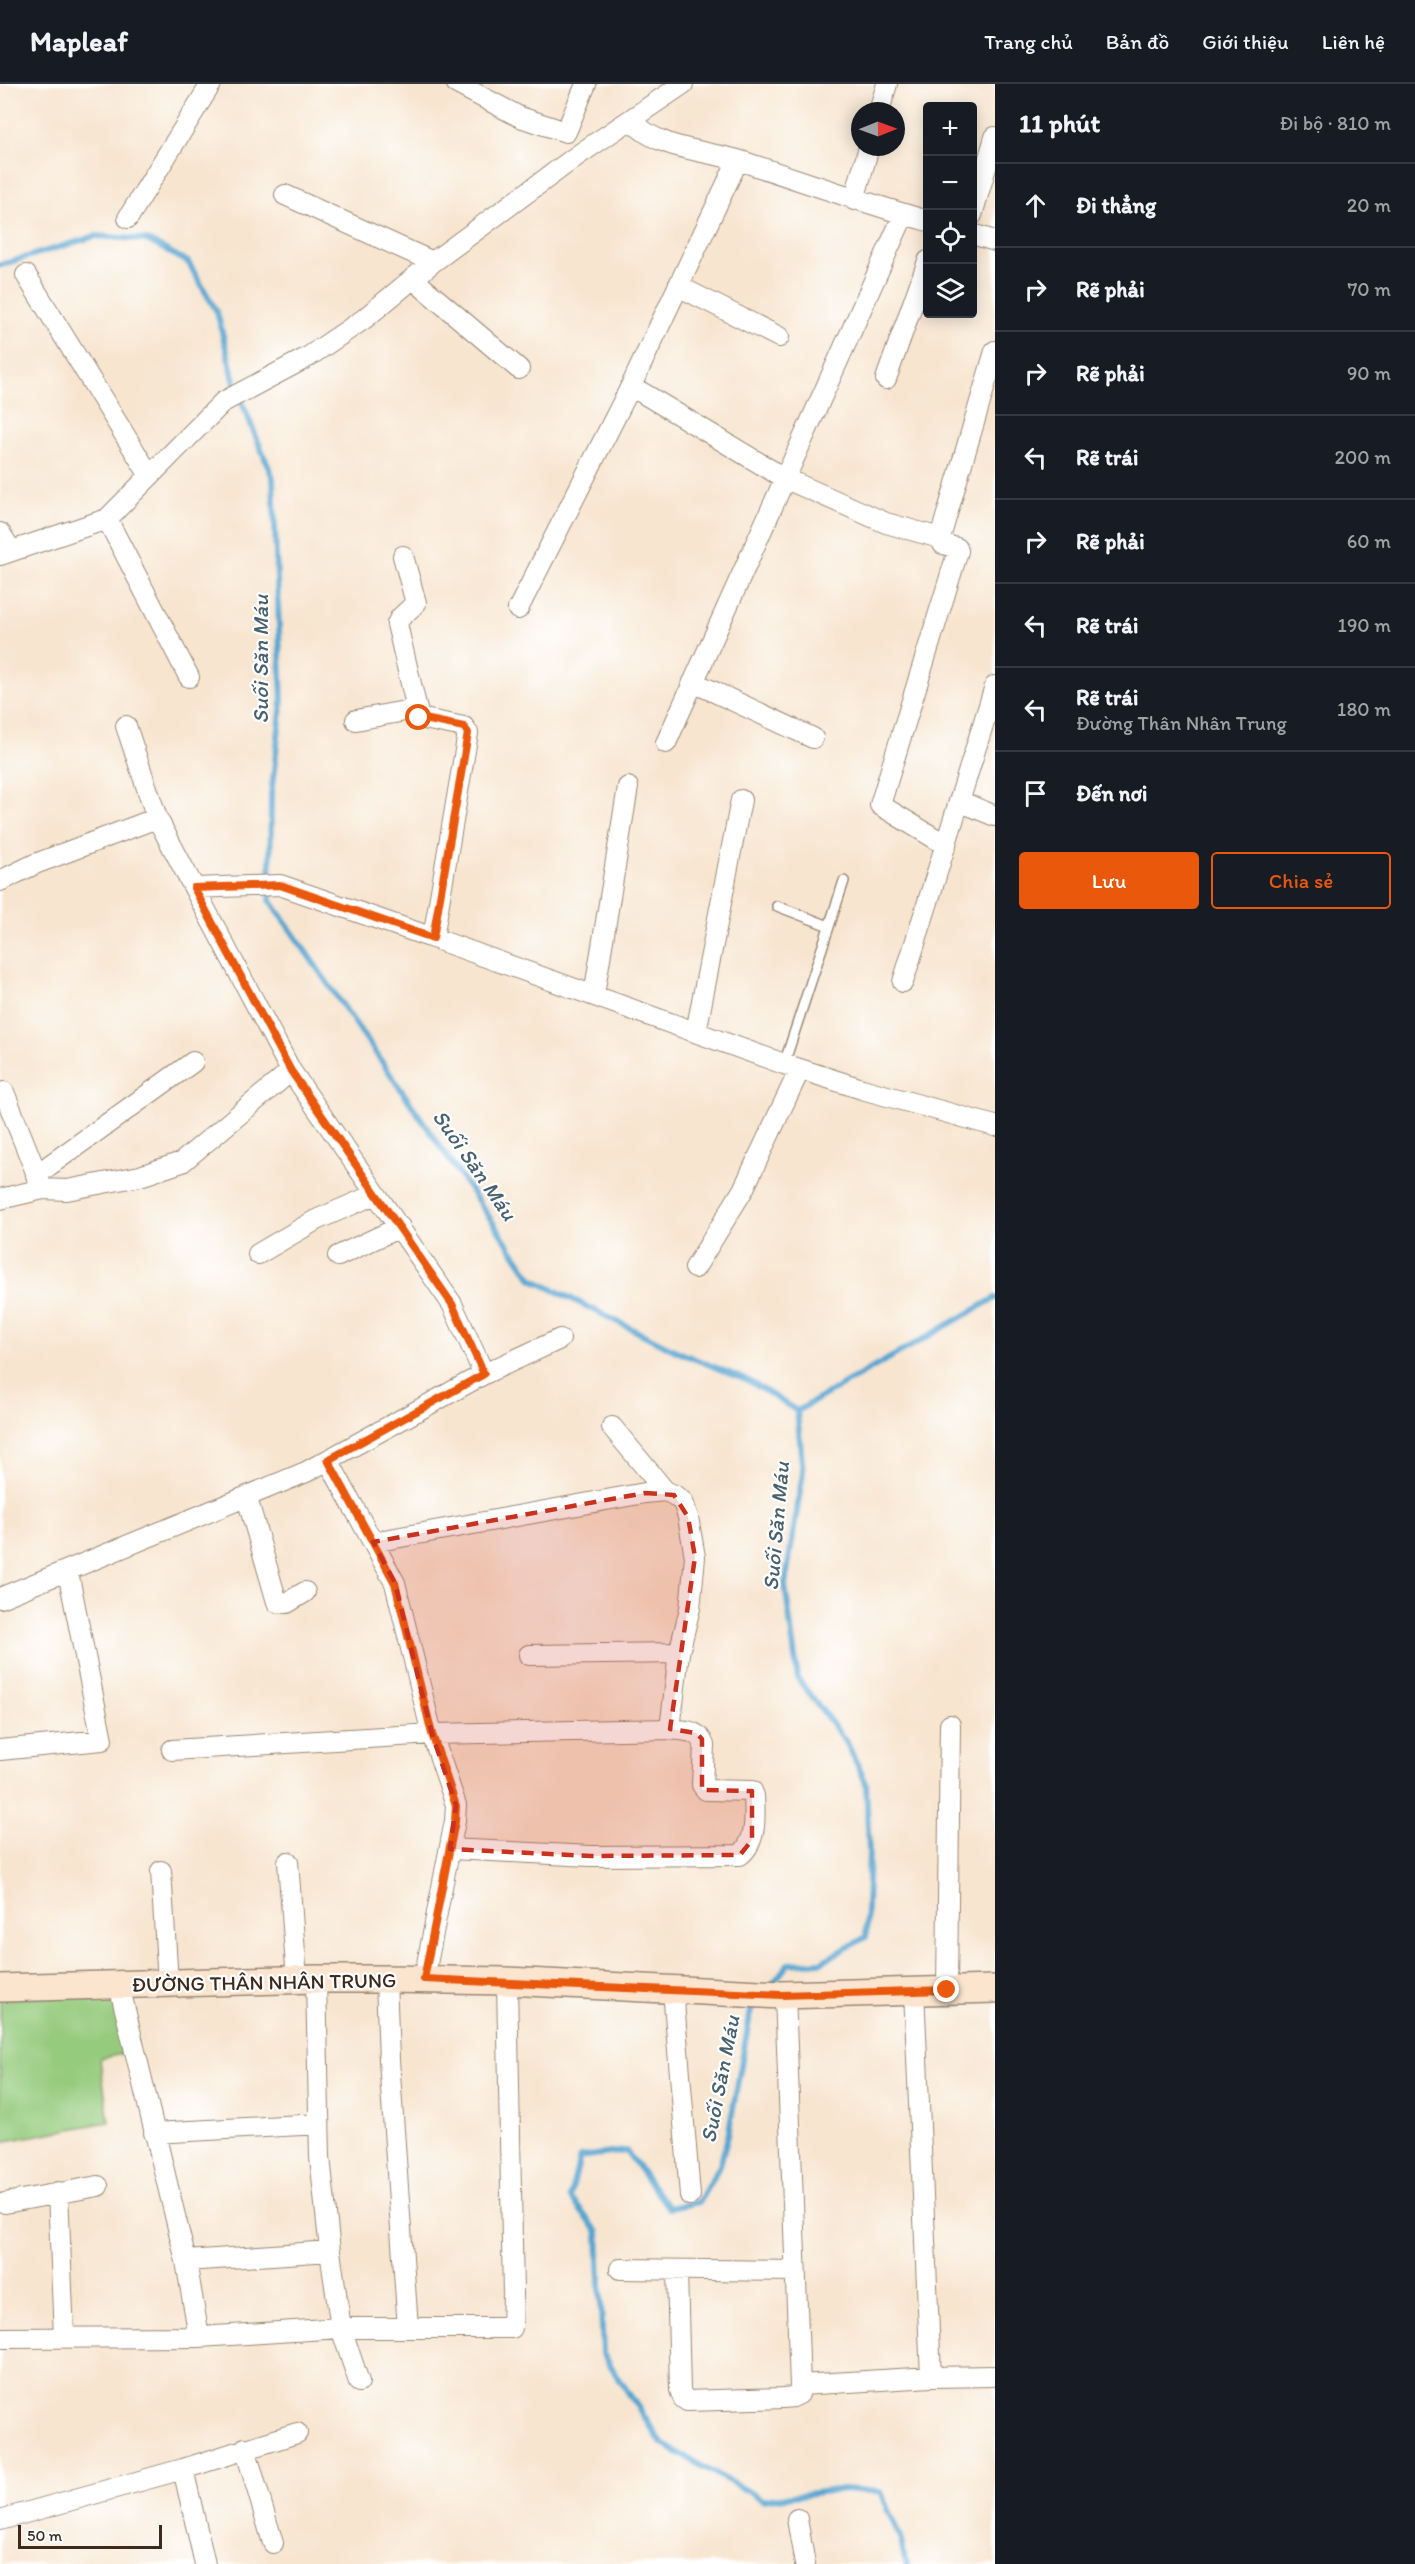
<!DOCTYPE html>
<html lang="vi">
<meta charset="utf-8">
<style>
:root{--surface:#171b24;--page:#242831;--text:#f1f3f6;--muted:#9ea1a6;--line:#363941;--accent:#ea580c}
body{margin:0;font-family:Itim,sans-serif;background:var(--page);color:var(--text)}
.controls{position:absolute;right:18px;top:18px;display:grid;overflow:hidden;border-radius:6px;box-shadow:0 3px 15px #0003}
.controls button{width:54px;height:54px;display:grid;place-items:center;padding:0;border:0;border-bottom:2px solid var(--line);background:var(--surface);color:var(--text);font:30px sans-serif}
.compass{position:absolute;left:851px;top:18px;width:54px;height:54px;border-radius:50%;background:var(--surface);box-shadow:0 3px 15px #0003;rotate:89deg}
.scale{position:absolute;left:18px;bottom:15px;width:144px;box-sizing:border-box;padding-left:6px;border:3px solid #3b2a1e;border-top:0;font-size:16px;line-height:21px;white-space:nowrap;color:#3b2a1e;-webkit-text-stroke:4px #fff;paint-order:stroke}
.stop{position:absolute;width:18px;height:18px;margin:-14px;border:4px solid #ea580c;border-radius:50%;background:#fff}
.stop.end{background:#ea580c;border-color:#fff;box-shadow:0 2px 6px #0008}
.list{margin:0;padding:0;list-style:none}
h2{display:flex;justify-content:space-between;align-items:center;height:78px;margin:0;padding:0 24px;font-size:26px}
h2 small{font-size:20px;font-weight:400;color:var(--muted)}
.list li{display:grid;grid-template-columns:39px 1fr auto;gap:18px;align-items:center;box-sizing:border-box;height:84px;padding:0 24px;border-top:2px solid var(--line)}
.list b{display:block;font-size:22px;white-space:nowrap}
.list p{margin:0;font-size:20px;white-space:nowrap;color:var(--muted)}
.list em{font-size:20px;font-style:normal;color:var(--muted)}
.actions{display:flex;gap:12px;padding:18px 24px}
.actions a{flex:1;padding:14px 0;border:2px solid var(--accent);border-radius:6px;text-align:center;font-size:21px;color:var(--accent)}
.actions .main{background:var(--accent);color:#fff}
.icon{flex:none;width:33px;height:33px;fill:none;stroke:currentColor;stroke-width:2;stroke-linecap:round;stroke-linejoin:round}
.map{position:relative;flex:none;width:995px;height:2480px;overflow:hidden}
header{display:flex;align-items:center;gap:36px;box-sizing:border-box;height:84px;padding:0 30px;background:var(--surface);border-bottom:2px solid var(--line)}
header strong{font-size:28px}
nav{display:flex;gap:33px;margin-inline-start:auto;font-size:21px}
main{display:flex}
aside{flex:1;background:var(--surface)}
.map>svg:first-child{display:block}
.green{fill:#95cb7d;stroke:#687a4e;stroke-width:1.5}
.lines{fill:none;stroke-linecap:round;stroke-linejoin:round}
.stream{stroke:#56a5d0;stroke-width:6}
.lane-casing{stroke:#998876;stroke-width:12}
.street-casing{stroke:#998876;stroke-width:22}
.secondary-casing{stroke:#998876;stroke-width:30}
.lane{stroke:#fff;stroke-width:9}
.street{stroke:#fff;stroke-width:20}
.secondary{stroke:#fbe5cf;stroke-width:27}
.route{stroke:#ea580c;stroke-width:8}
.marked{fill:#c8321e;fill-opacity:0.2;stroke:#c8321e;stroke-width:4.5;stroke-dasharray:12 8;stroke-linejoin:round}
.labels{text-anchor:middle;dominant-baseline:central;stroke-width:4.5;stroke-linejoin:round;paint-order:stroke}
.street-label{font-size:21px;fill:#3b2a1e;stroke:#fff}
.water-label{font-size:22px;font-style:italic;fill:#47616e;stroke:#fff}
</style>
<header>
<strong>Mapleaf</strong>
<nav><a>Trang chủ</a><a>Bản đồ</a><a>Giới thiệu</a><a>Liên hệ</a></nav>
</header>
<main>
<div class="map">
<svg width="995" height="2480" viewBox="0 0 995 2480">
<rect width="100%" height="100%" fill="#fff"/>
<filter id="ink" filterUnits="userSpaceOnUse"><feTurbulence type="fractalNoise" baseFrequency=".0167" numOctaves="2"/><feDisplacementMap in="SourceGraphic" scale="12" xChannelSelector="R" yChannelSelector="G"/><feConvolveMatrix kernelMatrix="1 2 1 2 8 2 1 2 1" color-interpolation-filters="sRGB"/></filter>
<filter id="wash" filterUnits="userSpaceOnUse"><feTurbulence type="fractalNoise" baseFrequency=".008" numOctaves="4" result="noise"/><feDisplacementMap in="SourceGraphic" scale="24" xChannelSelector="R" yChannelSelector="G"/><feGaussianBlur stdDeviation="1.35" result="paint"/><feColorMatrix in="noise" values="0 0 0 0 0 0 0 0 0 0 0 0 0 0 0 0 0 1.4 0 .05"/><feComposite in="paint" operator="in"/></filter>
<g filter="url(#wash)">
<rect width="100%" height="100%" fill="#f7e5cf"/>
<!-- green -->
<path class="green" d="M113,1912L130,1968L100,1975L109,2038L0,2058V1915Z"/>
<g class="lines">
<!-- stream -->
<path class="stream" d="M0,181L96,152L147,156L188,178L217,228L236,304L273,394L282,619L271,711L270,816L532,1195L678,1268L751,1298L797,1327L803,1388L785,1501L798,1595L847,1659L866,1699L869,1767L866,1853L821,1878L788,1880L771,1902
M797,1327L995,1214
M757,1919L751,1926L728,2052L720,2081L699,2118L669,2124L626,2067L580,2073L570,2113L598,2148L603,2270L662,2360L763,2416L844,2405L880,2408L900,2453L906,2480"/>
</g>
</g>
<g filter="url(#ink)">
<g class="lines">
<defs>
<path id="lane" d="M777,822L829,842
M784,980L844,797"/>
<path id="street" d="M457,0L520,33L566,48L586,0
M879,27L887,0
M631,36C658,66 705,66 741,77C803,97 864,119 928,137
M285,111L433,178
M854,116L869,63
M972,131L995,53
M128,134L211,0
M972,150L995,157
M26,191L150,392
M413,195L519,285
M678,202L779,253
M886,295L928,177
M631,302L784,394L886,439L940,454
M107,435L189,593
M0,449L11,466
M0,471L107,435L223,318L308,273L364,235L433,178L578,71L683,0
M403,472L416,519L400,534L397,540L419,634L464,643L468,649L433,854L784,980L862,1005L995,1042
M518,525L631,302L738,76
M693,598L813,654
M356,636L416,625
M126,642L157,734L291,987L452,1220L484,1290
M666,659L904,130
M959,717L995,732
M946,761L880,721L958,467L957,464L943,460L940,454L995,267
M0,797L35,780L157,734
M194,804L280,801L433,854
M903,898L995,602
M594,911L628,703
M696,948L741,716
M4,1008L41,1101
M36,1091L193,978
M0,1115L43,1105L67,1106L140,1092L182,1078L291,987
M258,1170L316,1136L376,1110
M338,1172L400,1143
M695,1184L743,1106L800,985
M612,1343L665,1407
M328,1376L395,1499L432,1650L456,1721L455,1737L424,1895
M247,1414L277,1518L287,1519L305,1508
M373,1458L645,1409L665,1407L674,1411L683,1418L688,1433L695,1473L690,1524L679,1569L670,1645
M0,1514L306,1388L484,1290L560,1255
M529,1571L679,1569
M0,1666L102,1656L68,1488
M172,1666L432,1650L670,1645C685,1647 698,1645 704,1661L702,1701L706,1706L752,1707L754,1712C755,1732 757,1758 740,1771L591,1772L450,1765
M288,1778L297,1895
M161,1787L168,1899
M316,1895L320,2073L330,2167L341,2244L359,2298
M386,1895L389,1976L408,2244H512L513,2210L507,1897
M119,1901L186,2177L199,2253
M673,1906L690,2111
M914,1906L931,2293
M947,1906L950,1641
M154,2049L319,2040
M58,2108L64,2253
M5,2119L98,2102
M186,2177L330,2167
M620,2185L795,2187
M677,2186L680,2306L683,2314L687,2317L783,2314L793,2313L799,2310L800,2301L785,1911
M0,2254L199,2253L341,2244H408
M800,2301L931,2293L995,2292
M245,2364L273,2459
M183,2385L205,2480
M797,2435L805,2480
M0,2436L183,2385L297,2349"/>
<path id="secondary" d="M0,1904L316,1895H386L507,1897L781,1911L995,1905"/>
</defs>
<!-- lane casing -->
<use href="#lane" class="lane-casing"/>
<!-- street casing -->
<use href="#street" class="street-casing"/>
<!-- secondary casing -->
<use href="#secondary" class="secondary-casing"/>
<!-- lane -->
<use href="#lane" class="lane"/>
<!-- street -->
<use href="#street" class="street"/>
<!-- secondary -->
<use href="#secondary" class="secondary"/>
</g>
</g>
<g class="lines" filter="url(#ink)">
<!-- route -->
<path class="route" d="M419,634L464,643L468,649L433,854L280,801L194,804L291,987L452,1220L484,1290L328,1376L395,1499L432,1650L456,1722L455,1737L424,1895L781,1911L947,1906"/>
</g>
<!-- marked area -->
<path class="marked" d="M645,1409L674,1411L688,1433L695,1473L670,1645L696,1649L702,1655V1706L752,1707V1756L740,1771L591,1772L450,1765L456,1721L432,1650L395,1499L373,1458Z"/>
<g class="labels">
<!-- street labels -->
<g class="street-label">
<text transform="translate(264 1898) rotate(-1)">ĐƯỜNG THÂN NHÂN TRUNG</text>
</g>
<!-- water labels -->
<g class="water-label">
<text transform="translate(260 575) rotate(-90)">Suối Săn Máu</text>
<text transform="translate(475 1081) rotate(55)">Suối Săn Máu</text>
<text transform="translate(776 1442) rotate(-85)">Suối Săn Máu</text>
<text transform="translate(720 1995) rotate(-79)">Suối Săn Máu</text>
</g>
</g>
</svg>
<div class="controls">
<button>+</button>
<button>−</button>
<button><svg class="icon" aria-label="locate" viewBox="0 0 24 24"><circle cx="12" cy="12" r="6"/><path d="M12 2v4M12 18v4M2 12h4M18 12h4"/></svg></button>
<button><svg class="icon" aria-label="layers" viewBox="0 0 24 24"><path d="M12 4l9 5-9 5-9-5zM3 14l9 5 9-5"/></svg></button>
</div>
<svg class="compass" viewBox="-18 -18 36 36"><path d="M0-13l5 13h-10z" fill="#e53935"/><path d="M0 13l5-13h-10z" fill="#9ea1a6"/></svg>
<div class="scale">50 m</div>
<div class="stop" style="left:419px;top:634px"></div>
<div class="stop end" style="left:947px;top:1906px"></div>
</div>
<aside>
<h2>11 phút<small>Đi bộ · 810 m</small></h2>
<ul class="list">
<li><svg class="icon" aria-label="ahead" viewBox="0 0 24 24"><path d="M12 20V5M6 11l6-6 6 6"/></svg><div><b>Đi thẳng</b></div><em>20 m</em></li>
<li><svg class="icon" aria-label="right" viewBox="0 0 24 24"><path d="M7 20v-9h11M14 6l5 5-5 5"/></svg><div><b>Rẽ phải</b></div><em>70 m</em></li>
<li><svg class="icon" aria-label="right" viewBox="0 0 24 24"><path d="M7 20v-9h11M14 6l5 5-5 5"/></svg><div><b>Rẽ phải</b></div><em>90 m</em></li>
<li><svg class="icon" aria-label="left" viewBox="0 0 24 24"><path d="M17 20v-9H6M10 6l-5 5 5 5"/></svg><div><b>Rẽ trái</b></div><em>200 m</em></li>
<li><svg class="icon" aria-label="right" viewBox="0 0 24 24"><path d="M7 20v-9h11M14 6l5 5-5 5"/></svg><div><b>Rẽ phải</b></div><em>60 m</em></li>
<li><svg class="icon" aria-label="left" viewBox="0 0 24 24"><path d="M17 20v-9H6M10 6l-5 5 5 5"/></svg><div><b>Rẽ trái</b></div><em>190 m</em></li>
<li><svg class="icon" aria-label="left" viewBox="0 0 24 24"><path d="M17 20v-9H6M10 6l-5 5 5 5"/></svg><div><b>Rẽ trái</b><p>Đường Thân Nhân Trung</p></div><em>180 m</em></li>
<li><svg class="icon" aria-label="arrive" viewBox="0 0 24 24"><path d="M6 21V4h12l-3 4 3 4H6"/></svg><div><b>Đến nơi</b></div></li>
</ul>
<div class="actions"><a class="main">Lưu</a><a>Chia sẻ</a></div>
</aside>
</main>
